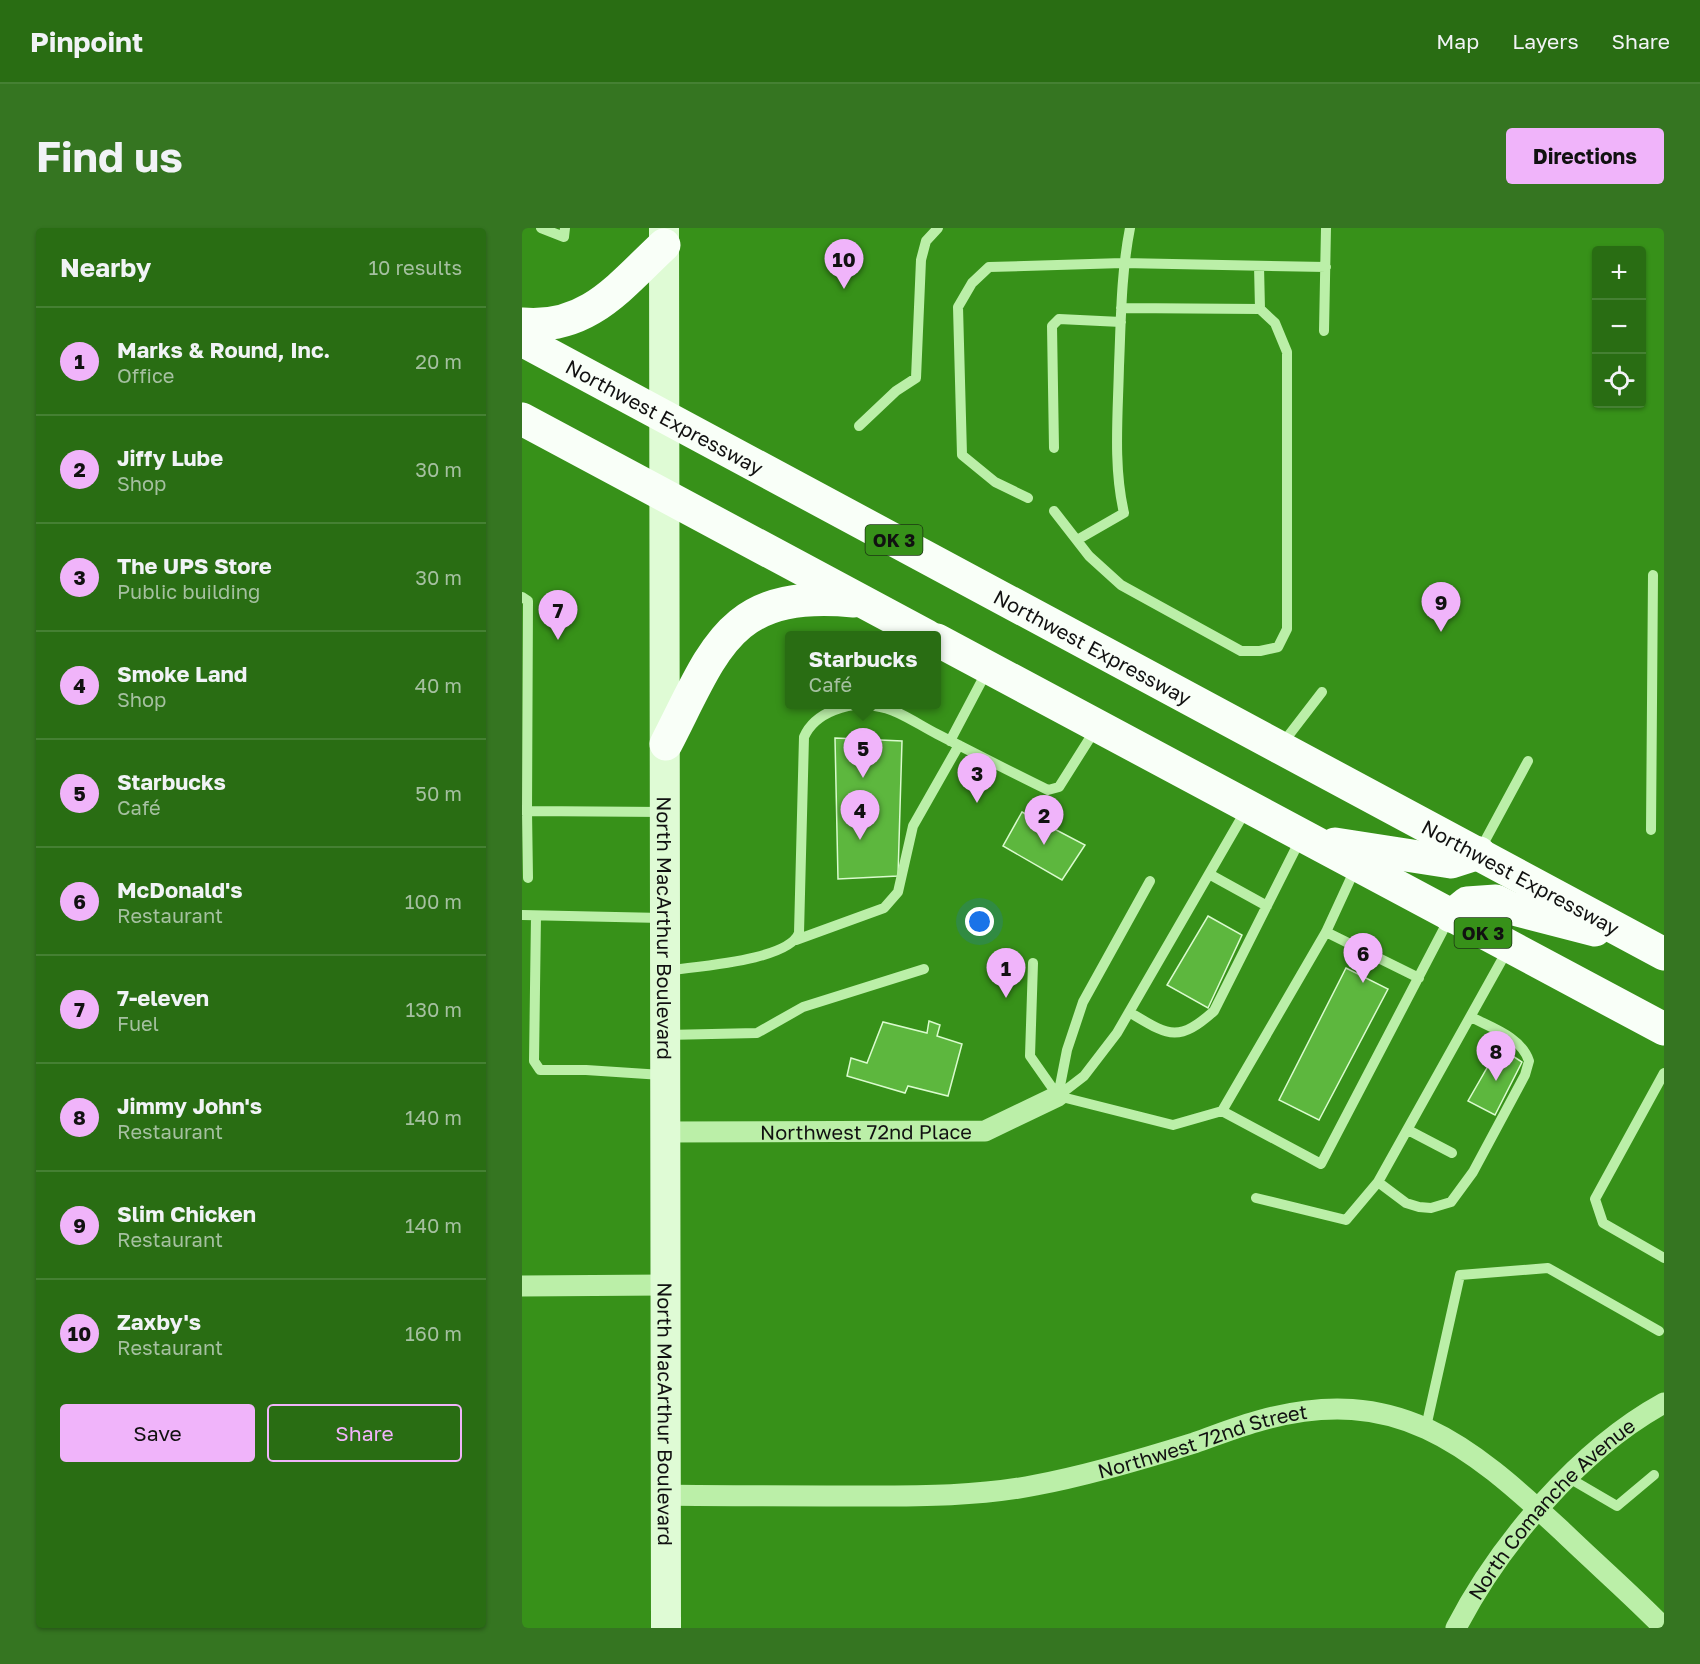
<!DOCTYPE html>
<meta charset="utf-8">
<style>
:root{--surface:#296d13;--page:#357521;--text:#f1f3f6;--muted:#a5c0a0;--line:#458033;--accent:#f0b4fa}
body{margin:0;font-family:"Golos Text",sans-serif;background:var(--page);color:var(--text)}
.controls{position:absolute;right:18px;top:18px;display:grid;overflow:hidden;border-radius:6px;box-shadow:0 2px 4px #0004}
.controls button{width:54px;height:54px;display:grid;place-items:center;padding:0;border:0;border-bottom:2px solid var(--line);background:var(--surface);color:var(--text);font:30px sans-serif}
.you{position:absolute;left:458px;top:694px;width:21px;height:21px;margin:-15px;border:4px solid #fff;border-radius:50%;background:#1a73e8;box-shadow:0 0 0 9px #1a73e833}
.badge{display:grid;place-items:center;width:39px;height:39px;border-radius:50%;background:var(--accent);color:#111;font-size:20px;font-weight:700}
.pin{position:absolute;translate:-50% -50px;filter:drop-shadow(0 2px 3px #0008)}
.pin::after{content:'';position:absolute;top:32px;width:21px;height:18px;background:inherit;clip-path:polygon(0 0,100% 0,50% 100%)}
.popup{position:absolute;left:263px;top:403px;width:156px;height:78px;box-sizing:border-box;display:grid;place-content:center;border-radius:6px;background:var(--surface);filter:drop-shadow(0 2px 4px #0005);font-size:20px;white-space:nowrap;color:var(--muted)}
.popup b{font-size:22px;color:var(--text)}
.popup::after{content:'';position:absolute;left:50%;top:100%;margin-left:-12px;border:12px solid transparent;border-top-color:var(--surface)}
.list{margin:0;padding:0;list-style:none}
h2{display:flex;justify-content:space-between;align-items:center;height:78px;margin:0;padding:0 24px;font-size:26px}
h2 small{font-size:20px;font-weight:400;color:var(--muted)}
.list li{display:grid;grid-template-columns:39px 1fr auto;gap:18px;align-items:center;box-sizing:border-box;height:108px;padding:0 24px;border-top:2px solid var(--line)}
.list b{display:block;font-size:22px;white-space:nowrap}
.list p{margin:0;font-size:20px;white-space:nowrap;color:var(--muted)}
.list em{font-size:20px;font-style:normal;color:var(--muted)}
.actions{display:flex;gap:12px;padding:18px 24px}
.actions a{flex:1;padding:14px 0;border:2px solid var(--accent);border-radius:6px;text-align:center;font-size:21px;color:var(--accent)}
.actions .main{background:var(--accent);color:#111}
.icon{flex:none;width:33px;height:33px;fill:none;stroke:currentColor;stroke-width:2;stroke-linecap:round;stroke-linejoin:round}
.map{position:relative;flex:none;width:1142px;height:1400px;overflow:hidden;border-radius:6px}
header{display:flex;align-items:center;gap:36px;box-sizing:border-box;height:84px;padding:0 30px;background:var(--surface);border-bottom:2px solid var(--line)}
header strong{font-size:28px}
nav{display:flex;gap:33px;margin-inline-start:auto;font-size:21px}
.intro{display:flex;align-items:center;justify-content:space-between;box-sizing:border-box;height:144px;padding:0 36px}
h1{margin:0;font-size:42px}
.button{padding:15px 27px;border-radius:6px;background:var(--accent);color:#111;font-size:21px;font-weight:700}
main{display:flex;gap:36px;padding:0 36px}
aside{flex:1;background:var(--surface);border-radius:6px;box-shadow:0 2px 4px #0004}
.map>svg:first-child{display:block}
.building{fill:#5db73e;stroke:#dafbce;stroke-width:1.5}
.lines{fill:none;stroke-linecap:round;stroke-linejoin:round}
.service{stroke:#bbefa8;stroke-width:10}
.minor{stroke:#bbefa8;stroke-width:21}
.secondary{stroke:#dffbd5;stroke-width:30}
.trunk{stroke:#f9fff8;stroke-width:33}
.labels{text-anchor:middle;dominant-baseline:central;stroke-width:4.5;stroke-linejoin:round;paint-order:stroke}
.shield{fill:#379119;stroke:#1c3713;stroke-width:1.5}
.shield-label{font-size:18px;font-weight:bold;fill:#111}
.street-label{font-size:20px;fill:#111;stroke:#379119}
</style>
<header>
<strong>Pinpoint</strong>
<nav><a>Map</a><a>Layers</a><a>Share</a></nav>
</header>
<div class="intro"><h1>Find us</h1><a class="button">Directions</a></div>
<main>
<aside>
<h2>Nearby<small>10 results</small></h2>
<ul class="list">
<li><span class="badge">1</span><div><b>Marks &amp; Round, Inc.</b><p>Office</p></div><em>20 m</em></li>
<li><span class="badge">2</span><div><b>Jiffy Lube</b><p>Shop</p></div><em>30 m</em></li>
<li><span class="badge">3</span><div><b>The UPS Store</b><p>Public building</p></div><em>30 m</em></li>
<li><span class="badge">4</span><div><b>Smoke Land</b><p>Shop</p></div><em>40 m</em></li>
<li><span class="badge">5</span><div><b>Starbucks</b><p>Café</p></div><em>50 m</em></li>
<li><span class="badge">6</span><div><b>McDonald's</b><p>Restaurant</p></div><em>100 m</em></li>
<li><span class="badge">7</span><div><b>7-eleven</b><p>Fuel</p></div><em>130 m</em></li>
<li><span class="badge">8</span><div><b>Jimmy John's</b><p>Restaurant</p></div><em>140 m</em></li>
<li><span class="badge">9</span><div><b>Slim Chicken</b><p>Restaurant</p></div><em>140 m</em></li>
<li><span class="badge">10</span><div><b>Zaxby's</b><p>Restaurant</p></div><em>160 m</em></li>
</ul>
<div class="actions"><a class="main">Save</a><a>Share</a></div>
</aside>
<div class="map">
<svg width="1142" height="1400" viewBox="0 0 1142 1400">
<rect width="100%" height="100%" fill="#379119"/>
<!-- building -->
<path class="building" d="M313,510L380,513L376,648L316,651Z
M500,584L563,617L540,652L481,618Z
M686,688L720,707L686,780L645,757Z
M824,740L866,761L797,892L757,872Z
M407,793L418,797L415,808L440,816L426,868L386,858L383,865L325,848L329,830L345,835L361,794L405,805Z
M977,819L1000,834L973,887L946,873Z"/>
<g class="lines">
<!-- service -->
<path class="service" d="M19,0L42,9L43,0
M737,38L738,81
M802,103L804,0
M337,198L374,163L394,150L399,32L404,13L416,0
M532,220L530,98L537,91L599,94
M506,270L473,254L440,227L436,79L450,55L467,39L601,35L804,39
M532,283L567,328L599,357L719,423H738L756,419L765,401V124L753,95L738,81L599,80
M555,312L602,285C591,238 596,186 597,138C599,91 599,46 608,0
M0,369L6,373L5,583L142,584
M428,513L466,441
M760,516L800,464
M1,582L5,583L6,650
M1129,602L1131,347
M958,622L1006,533
M687,646L745,678
M0,687L140,690
M14,688L12,833L18,842H64L140,847
M804,704L897,750
M274,712L362,680L376,664L391,598L437,517
M511,735L508,828L536,868L651,897L700,883L799,936L928,689
M144,743C174,738 266,733 277,705L282,509C293,484 327,473 353,478C376,481 395,496 415,506C452,525 489,544 526,562L537,559L573,502
M607,784C646,807 655,816 692,783L779,610
M144,807L235,805L281,779L402,741
M1142,845L1073,971L1081,995L1142,1030
M536,868L562,848L595,805L724,582
M536,868L545,822L561,774L628,653
M700,883L804,704L834,639
M886,902L930,925
M856,954L884,975L897,979L909,980L929,974L951,944L1003,847L1007,833C999,809 970,800 949,789
M734,970L824,992L856,954L986,721
M904,1199L938,1047L1026,1040L1137,1103
M1047,1250L1095,1278L1132,1247"/>
<!-- minor -->
<g class="minor">
<path id="s1" d="M143,904L463,903L536,868"/>
<path d="M0,1058L143,1057"/>
<path id="s2" d="M144,1267C206,1268 267,1268 329,1268C391,1268 454,1269 514,1257C568,1247 621,1231 672,1215C695,1207 717,1198 740,1192C874,1155 946,1216 1039,1302C1073,1335 1109,1366 1142,1400"/>
<path id="s3" d="M934,1400C978,1315 1058,1221 1142,1175"/>
</g>
<!-- secondary -->
<path class="secondary" id="s4" d="M142,0L144,1400"/>
<!-- trunk -->
<g class="trunk">
<path d="M0,96C66,102 98,58 142,17"/>
<path id="s5" d="M0,112L1142,726"/>
<path d="M0,191L405,408"/>
<path d="M415,412L1142,801"/>
<path d="M144,516C194,419 207,361 332,373"/>
<path d="M813,616L929,634L957,625"/>
<path d="M929,688L945,675L974,673L988,680L1073,702"/>
</g>
</g>
<g class="labels">
<!-- shield labels -->
<g class="shield">
<rect x="343.5" y="297" width="57" height="30" rx="4.5"/>
<rect x="932.5" y="690" width="57" height="30" rx="4.5"/>
</g>
<g class="shield-label">
<text x="372" y="312">OK 3</text>
<text x="961" y="705">OK 3</text>
</g>
<!-- street labels -->
<g class="street-label">
<text stroke="none"><textPath href="#s5" startOffset="162">Northwest Expressway</textPath></text>
<text stroke="none"><textPath href="#s5" startOffset="648">Northwest Expressway</textPath></text>
<text stroke="none"><textPath href="#s5" startOffset="1134">Northwest Expressway</textPath></text>
<text stroke="none"><textPath href="#s4" startOffset="700">North MacArthur Boulevard</textPath></text>
<text stroke="none"><textPath href="#s1" startOffset="201">Northwest 72nd Place</textPath></text>
<text stroke="none"><textPath href="#s4" startOffset="1186">North MacArthur Boulevard</textPath></text>
<text stroke="none"><textPath href="#s2" startOffset="543">Northwest 72nd Street</textPath></text>
<text stroke="none"><textPath href="#s3" startOffset="154">North Comanche Avenue</textPath></text>
</g>
</g>
</svg>
<div class="controls">
<button>+</button>
<button>−</button>
<button><svg class="icon" aria-label="locate" viewBox="0 0 24 24"><circle cx="12" cy="12" r="6"/><path d="M12 2v4M12 18v4M2 12h4M18 12h4"/></svg></button>
</div>
<div class="you"></div>
<div class="pin badge" style="left:484px;top:770px">1</div>
<div class="pin badge" style="left:522px;top:617px">2</div>
<div class="pin badge" style="left:455px;top:575px">3</div>
<div class="pin badge" style="left:338px;top:612px">4</div>
<div class="pin badge" style="left:341px;top:550px">5</div>
<div class="popup"><b>Starbucks</b>Café</div>
<div class="pin badge" style="left:841px;top:755px">6</div>
<div class="pin badge" style="left:36px;top:412px">7</div>
<div class="pin badge" style="left:974px;top:853px">8</div>
<div class="pin badge" style="left:919px;top:404px">9</div>
<div class="pin badge" style="left:322px;top:61px">10</div>
</div>
</main>
